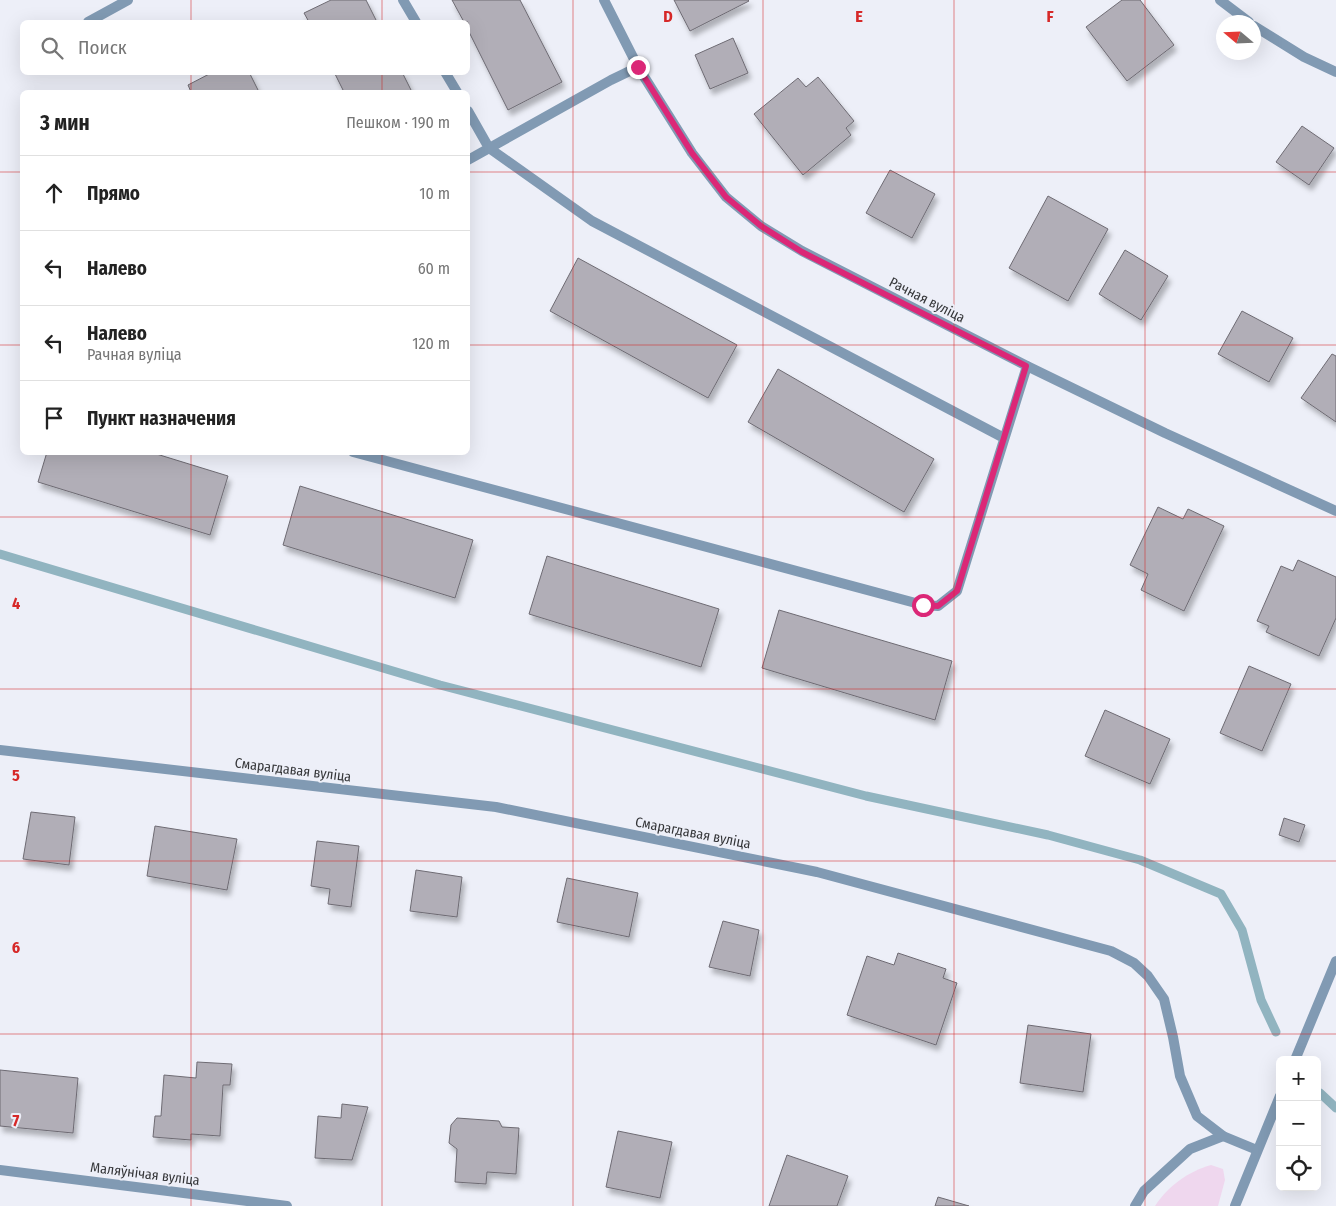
<!DOCTYPE html>
<html lang="ru">
<meta charset="utf-8">
<style>
:root{--surface:#fff;--page:#f6f6f6;--text:#222;--muted:#767676;--line:#e0e0e0}
body{margin:0;font-family:"Fira Sans Condensed",sans-serif;background:var(--page);color:var(--text)}
.controls{position:absolute;right:15px;bottom:15px;display:grid;overflow:hidden;border-radius:8px;box-shadow:0 5px 20px #0002}
.controls button{width:45px;height:45px;display:grid;place-items:center;padding:0;border:0;border-bottom:1px solid var(--line);background:var(--surface);color:var(--text);font:25px sans-serif}
.compass{position:absolute;left:1216px;top:15px;width:45px;height:45px;border-radius:50%;background:var(--surface);box-shadow:0 5px 20px #0002;rotate:289deg}
.stop{position:absolute;width:15px;height:15px;margin:-11px;border:4px solid #db2777;border-radius:50%;background:#fff}
.stop.end{background:#db2777;border-color:#fff;box-shadow:0 1px 5px #0008}
.list{margin:0;padding:0;list-style:none}
h2{display:flex;justify-content:space-between;align-items:center;height:65px;margin:0;padding:0 20px;font-size:21px}
h2 small{font-size:16px;font-weight:400;color:var(--muted)}
.list li{display:grid;grid-template-columns:32px 1fr auto;gap:15px;align-items:center;box-sizing:border-box;height:75px;padding:0 20px;border-top:1px solid var(--line)}
.list b{display:block;font-size:19px;white-space:nowrap}
.list p{margin:0;font-size:16px;white-space:nowrap;color:var(--muted)}
.list em{font-size:16px;font-style:normal;color:var(--muted)}
.icon{flex:none;width:28px;height:28px;fill:none;stroke:currentColor;stroke-width:2;stroke-linecap:round;stroke-linejoin:round}
.map{position:relative;flex:none;width:1336px;height:1206px;overflow:hidden}
.search{position:absolute;background:var(--surface);box-shadow:0 5px 20px #0002;left:20px;top:20px;width:450px;height:55px;display:flex;align-items:center;gap:12px;box-sizing:border-box;padding:0 18px;border-radius:8px;color:var(--muted);font-size:19px}
.panel{position:absolute;background:var(--surface);box-shadow:0 5px 20px #0002;left:20px;top:90px;width:450px;height:365px;border-radius:8px}
.map>svg:first-child{display:block}
.green{fill:#efd7ee}
.lines{fill:none;stroke-linecap:round;stroke-linejoin:round}
.stream{stroke:#91b4c0;stroke-width:9}
.building{fill:#b1aeb7;stroke:#6e6b73;filter:url(#shadow)}
.service{stroke:#819ab3;stroke-width:10}
.minor{stroke:#819ab3;stroke-width:10}
.tertiary{stroke:#819ab3;stroke-width:10}
.route{stroke:#db2777;stroke-width:6}
.grid{fill:none;stroke:#d62828;stroke-width:1;stroke-opacity:0.55}
.labels{text-anchor:middle;dominant-baseline:central;stroke-width:4;stroke-linejoin:round;paint-order:stroke}
.street-label{font-size:14px;fill:#353639;stroke:#edeff8}
.grid-label{font-size:16px;text-anchor:middle;font-weight:bold;fill:#d62828;stroke:#edeff8;stroke-width:4;stroke-linejoin:round;paint-order:stroke}
</style>
<div class="map">
<svg width="1336" height="1206" viewBox="0 0 1336 1206">
<defs>
<filter id="shadow"><feDropShadow dx="3" dy="5.5" stdDeviation="2.5" flood-color="#0004"/></filter>
</defs>
<rect width="100%" height="100%" fill="#edeff8"/>
<!-- green -->
<path class="green" d="M1211,1165L1223,1169L1225,1180L1218,1206H1155C1168,1186 1189,1171 1211,1165Z"/>
<g class="lines">
<!-- stream -->
<path class="stream" d="M0,554L440,685L866,796L1048,835L1140,860L1221,894L1242,930L1261,1000L1276,1032
M1320,1093L1336,1108"/>
</g>
<!-- building -->
<path class="building" d="M331,0H366L377,22H309L304,13Z
M452,0H520L562,82L508,110L468,30V22H464Z
M674,0H748L749,1L690,31Z
M1122,0H1140L1174,45L1127,81L1086,27Z
M733,38L748,73L710,89L695,55Z
M213,72H249L259,92H191L188,85Z
M334,72H402L412,92H344Z
M818,77L854,121L846,128L851,135L803,175L754,114L798,78L806,87Z
M1302,126L1334,148L1309,185L1276,162Z
M890,170L935,194L912,238L866,213Z
M1048,196L1108,229L1068,301L1009,268Z
M1125,250L1168,276L1141,320L1099,294Z
M578,258L737,345L708,398L550,311Z
M1242,311L1293,338L1269,382L1218,354Z
M1332,354L1336,356V422L1301,398Z
M778,369L934,459L904,512L748,422Z
M47,452H150L228,476L210,535L38,482Z
M300,486L473,540L455,598L283,545Z
M1158,507L1183,519L1188,509L1224,526L1184,611L1141,590L1148,574L1130,565Z
M547,556L719,609L701,667L529,614Z
M1298,560L1336,577V618L1319,656L1266,632L1269,626L1257,621L1281,566L1293,571Z
M779,610L952,661L935,720L762,668Z
M1249,666L1291,684L1262,751L1220,733Z
M1105,710L1170,739L1150,784L1085,756Z
M31,812L75,817L69,865L23,859Z
M1284,818L1305,825L1299,842L1279,835Z
M155,826L237,839L227,890L147,876Z
M317,841L359,846L351,907L328,904L330,889L311,886Z
M416,870L462,877L457,917L410,911Z
M567,878L638,893L629,937L557,922Z
M723,921L759,930L750,976L709,967Z
M898,953L946,969L943,978L957,983L936,1045L847,1015L867,956L894,965Z
M1028,1025L1091,1034L1083,1092L1020,1083Z
M197,1062L232,1064L230,1085H223L220,1136L191,1134V1140L153,1137L155,1116H161L164,1075L196,1078Z
M0,1070L78,1078L73,1133L0,1126Z
M342,1104L368,1107L352,1160L315,1158L318,1116L341,1118Z
M457,1118L499,1121L502,1127L519,1128L516,1174L487,1172L486,1184L455,1182L457,1149L449,1143L451,1125Z
M618,1131L672,1142L660,1198L606,1187Z
M787,1155L848,1176L837,1206H769Z
M938,1197L969,1206H935Z"/>
<g class="lines">
<!-- service -->
<path class="service" d="M403,0L416,22
M88,22L128,0
M445,72L457,92
M468,111L489,148L592,221L1004,438
M468,160L611,80L638,67
M353,452L923,605L938,606L957,591L1027,366
M1135,1206L1144,1191L1190,1149L1223,1136"/>
<!-- minor -->
<path class="minor" d="M604,0L638,67L692,153L726,197L761,226L802,251L1027,366L1165,433L1336,511
M1220,0L1249,22
M1254,26L1304,57L1336,72
M0,750L496,807L817,872L1111,951L1134,963L1148,976L1164,999L1173,1037L1180,1076L1197,1116L1223,1136L1257,1150
M0,1170L287,1206"/>
<!-- tertiary -->
<path class="tertiary" d="M1295,1060L1336,961
M1235,1206L1280,1096"/>
</g>
<g class="lines">
<!-- route -->
<path class="route" d="M638,67L692,153L726,197L761,226L802,252L1026,366L957,591L938,606L923,605"/>
</g>
<!-- grid -->
<path class="grid" d="M191,0V22M382,0V22M573,0V1206M763,0V1206M954,0V1206M1145,0V1206M191,72V92M382,72V92M0,172H22M468,172H1336M0,345H22M468,345H1336M191,452V1206M382,452V1206M0,517H1336M0,689H1336M0,861H1336M0,1034H1336"/>
<g class="labels">
<!-- street labels -->
<g class="street-label">
<text transform="translate(927 300) rotate(27)">Рачная вуліца</text>
<text transform="translate(293 770) rotate(7)">Смарагдавая вуліца</text>
<text transform="translate(693 833) rotate(11)">Смарагдавая вуліца</text>
<text transform="translate(145 1174) rotate(7)">Маляўнічая вуліца</text>
</g>
</g>
<g class="grid-label">
<text x="668" y="22">D</text>
<text x="859" y="22">E</text>
<text x="1050" y="22">F</text>
<text x="16" y="609">4</text>
<text x="16" y="781">5</text>
<text x="16" y="953">6</text>
<text x="16" y="1126">7</text>
</g>
</svg>
<div class="controls">
<button>+</button>
<button>−</button>
<button><svg class="icon" aria-label="locate" viewBox="0 0 24 24"><circle cx="12" cy="12" r="6"/><path d="M12 2v4M12 18v4M2 12h4M18 12h4"/></svg></button>
</div>
<svg class="compass" viewBox="-18 -18 36 36"><path d="M0-13l5 13h-10z" fill="#e53935"/><path d="M0 13l5-13h-10z" fill="#767676"/></svg>
<div class="stop" style="left:923px;top:605px"></div>
<div class="stop end" style="left:638px;top:67px"></div>
<div class="search"><svg class="icon" aria-label="search" viewBox="0 0 24 24"><circle cx="10" cy="10" r="6"/><path d="M15 15l6 6"/></svg>Поиск</div>
<section class="panel">
<h2>3 мин<small>Пешком · 190 m</small></h2>
<ul class="list">
<li><svg class="icon" aria-label="ahead" viewBox="0 0 24 24"><path d="M12 20V5M6 11l6-6 6 6"/></svg><div><b>Прямо</b></div><em>10 m</em></li>
<li><svg class="icon" aria-label="left" viewBox="0 0 24 24"><path d="M17 20v-9H6M10 6l-5 5 5 5"/></svg><div><b>Налево</b></div><em>60 m</em></li>
<li><svg class="icon" aria-label="left" viewBox="0 0 24 24"><path d="M17 20v-9H6M10 6l-5 5 5 5"/></svg><div><b>Налево</b><p>Рачная вуліца</p></div><em>120 m</em></li>
<li><svg class="icon" aria-label="arrive" viewBox="0 0 24 24"><path d="M6 21V4h12l-3 4 3 4H6"/></svg><div><b>Пункт назначения</b></div></li>
</ul>
</section>
</div>
